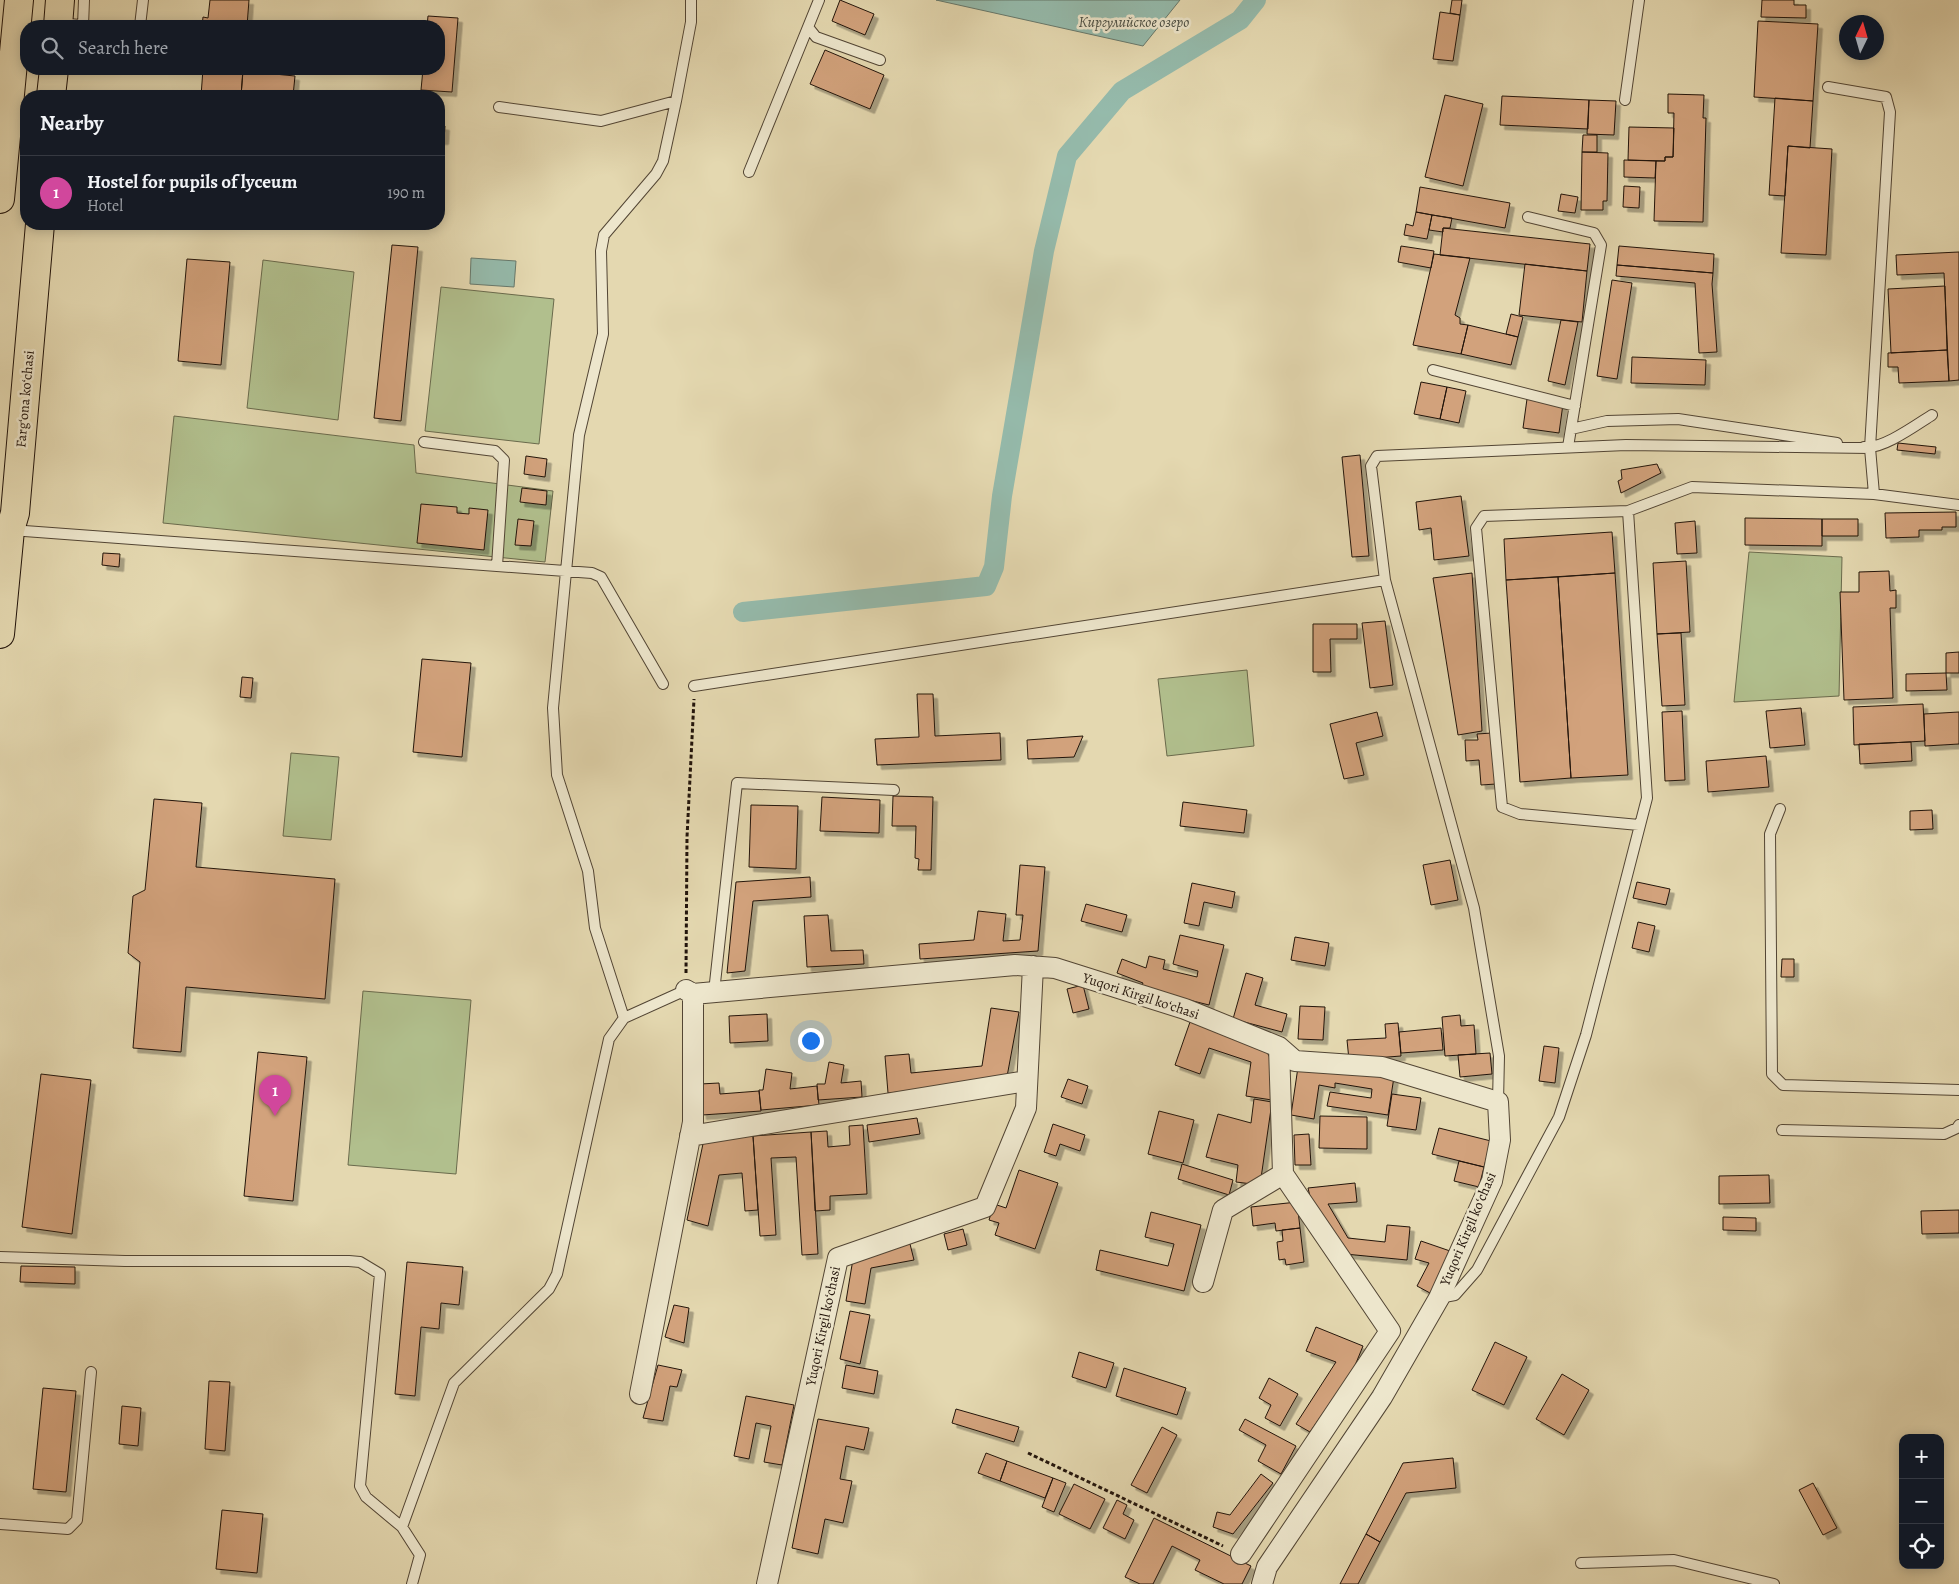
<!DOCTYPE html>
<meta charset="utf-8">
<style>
:root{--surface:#171b24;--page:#20242c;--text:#f1f3f6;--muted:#9ea1a6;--line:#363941;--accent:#c59692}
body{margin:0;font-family:Alegreya,serif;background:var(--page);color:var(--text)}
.controls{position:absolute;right:15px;bottom:15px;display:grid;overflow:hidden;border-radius:10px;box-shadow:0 2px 12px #0003}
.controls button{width:45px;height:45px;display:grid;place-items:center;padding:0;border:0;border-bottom:1px solid var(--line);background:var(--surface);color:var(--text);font:25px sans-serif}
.compass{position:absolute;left:1839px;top:15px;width:45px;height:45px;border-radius:50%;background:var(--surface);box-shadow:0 2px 12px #0003;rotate:5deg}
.you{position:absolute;left:810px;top:1040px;width:18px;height:18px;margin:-12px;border:4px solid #fff;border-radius:50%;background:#1a73e8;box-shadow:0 0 0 8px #1a73e833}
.badge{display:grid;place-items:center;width:32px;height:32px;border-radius:50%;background:var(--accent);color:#fff;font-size:16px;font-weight:700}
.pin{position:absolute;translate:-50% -41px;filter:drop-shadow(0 1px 2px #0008)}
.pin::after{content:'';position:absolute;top:26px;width:18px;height:15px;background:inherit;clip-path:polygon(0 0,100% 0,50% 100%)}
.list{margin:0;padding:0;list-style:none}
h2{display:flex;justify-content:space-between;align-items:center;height:65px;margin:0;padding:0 20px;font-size:21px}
h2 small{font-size:16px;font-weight:400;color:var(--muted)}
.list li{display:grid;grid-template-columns:32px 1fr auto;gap:15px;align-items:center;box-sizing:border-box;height:75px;padding:0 20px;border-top:1px solid var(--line)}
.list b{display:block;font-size:19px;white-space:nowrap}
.list p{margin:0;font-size:16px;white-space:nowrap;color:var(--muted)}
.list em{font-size:16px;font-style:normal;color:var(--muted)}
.icon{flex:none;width:28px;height:28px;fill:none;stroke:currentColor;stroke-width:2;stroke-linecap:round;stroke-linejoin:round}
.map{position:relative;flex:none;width:1959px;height:1584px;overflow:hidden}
.search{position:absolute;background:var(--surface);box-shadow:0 2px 12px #0003;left:20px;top:20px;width:425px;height:55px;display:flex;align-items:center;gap:12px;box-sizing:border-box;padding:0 18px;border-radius:20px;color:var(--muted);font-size:19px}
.panel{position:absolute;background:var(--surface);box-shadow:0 2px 12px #0003;left:20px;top:90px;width:425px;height:140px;border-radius:20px}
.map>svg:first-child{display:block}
.green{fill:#b1bf8d;stroke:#6a6a4c}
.water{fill:#95baab;stroke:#67786b}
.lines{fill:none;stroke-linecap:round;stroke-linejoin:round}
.canal{stroke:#95baab;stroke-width:20}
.building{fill:#d2a27b;stroke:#22140b;filter:url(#shadow)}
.service-casing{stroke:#524534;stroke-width:12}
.minor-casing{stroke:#524534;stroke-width:22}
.primary-casing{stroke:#22140b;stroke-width:30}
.path{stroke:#22140b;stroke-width:3;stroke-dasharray:4 2.5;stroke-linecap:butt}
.service{stroke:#ede6cc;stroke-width:10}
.minor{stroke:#ede6cc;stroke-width:20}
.primary{stroke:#e4d8b0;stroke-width:28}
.labels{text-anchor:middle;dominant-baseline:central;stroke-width:5;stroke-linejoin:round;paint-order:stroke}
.street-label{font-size:14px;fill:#22140b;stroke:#ede6cc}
.water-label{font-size:15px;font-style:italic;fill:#4a4e43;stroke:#ede6cc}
</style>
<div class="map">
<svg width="1959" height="1584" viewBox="0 0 1959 1584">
<defs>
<filter id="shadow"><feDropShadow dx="4.5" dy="4.5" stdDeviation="0" flood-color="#0004"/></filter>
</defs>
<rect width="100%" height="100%" fill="#e4d8b0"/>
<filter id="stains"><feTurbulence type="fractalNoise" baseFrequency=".004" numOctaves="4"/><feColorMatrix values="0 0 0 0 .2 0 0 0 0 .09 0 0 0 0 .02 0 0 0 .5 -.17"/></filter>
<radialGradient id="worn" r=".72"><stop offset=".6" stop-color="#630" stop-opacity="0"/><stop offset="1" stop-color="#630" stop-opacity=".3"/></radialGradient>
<!-- green -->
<path class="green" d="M263,260L354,272L338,420L247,408Z
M441,287L554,299L539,444L425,431Z
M174,416L414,445L416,473L553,491L545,562L163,523Z
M1749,552L1842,557L1839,696L1734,702Z
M1247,670L1254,746L1167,756L1158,679Z
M291,753L339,757L331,840L283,836Z
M363,991L471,1000L456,1174L348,1165Z"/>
<!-- water -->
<path class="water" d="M936,0H1180L1143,46Z
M471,258L516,261L514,287L470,284Z"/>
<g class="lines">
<!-- canal -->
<path class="canal" d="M743,612L986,586L994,567L1002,496L1044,251L1067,156L1122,91L1240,20L1256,0"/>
</g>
<!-- building -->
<path class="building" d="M210,0H249L247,26H202L203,17L208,18Z
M840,0L874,14L865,35L832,21Z
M1452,0H1462L1460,15L1450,13Z
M1762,0H1794V5H1806V18L1761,17Z
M1440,12L1460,15L1453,61L1433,59Z
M428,16L458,18L452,92L421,90L423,69H439V26H427Z
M1758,21L1818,24L1813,101L1754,97Z
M825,50L884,75L870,109L810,84Z
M203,69H243L241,96H201Z
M243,71L295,76L293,96H241Z
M1668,94L1704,95L1703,118H1706L1703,222L1654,221L1656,161H1665V157H1673L1674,113H1668Z
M1445,95L1483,104L1463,186L1425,177Z
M1502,96L1589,100L1588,129L1500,125Z
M1775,98L1813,101L1810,148L1788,146L1785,196L1769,195Z
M1589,100L1616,101L1614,135L1587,134Z
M439,125L445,126L444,140H439Z
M1629,127L1674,128L1673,157H1665V161L1628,160Z
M1583,135H1597V152H1582Z
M1788,146L1832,149L1826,255L1781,253Z
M1582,152L1608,153L1607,201H1603V210H1581Z
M1624,160L1656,161L1655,178L1624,177Z
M1624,186L1640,187L1639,208L1623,207Z
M1420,187L1510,203L1505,228L1416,212Z
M1561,194L1578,197L1575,213L1558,211Z
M1416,212L1432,215L1427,239L1404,235L1406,224L1413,226Z
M1432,215L1452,218L1450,228H1443V232L1429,230Z
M1443,228L1590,244L1587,271L1440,255Z
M392,245L418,247L401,421L374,418Z
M1401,246L1434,251L1431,268L1398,262Z
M1619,246L1714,254L1713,273L1617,265Z
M1959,252V380L1949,381L1944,273L1897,275L1896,255Z
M1434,254L1470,258L1455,315L1460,318V324L1468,325L1461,354L1413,345Z
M187,259L230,262L221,365L178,361Z
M1525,264L1587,271L1582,322L1519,315Z
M1617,265L1713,273L1712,284L1717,352L1699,353L1695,283L1616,276Z
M1612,280L1632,283L1617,379L1597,376Z
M1945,286L1947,350L1891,353L1888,289Z
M1511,314L1523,317L1518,337L1506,334Z
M1561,320L1578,322L1565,385L1548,381Z
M1468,325L1518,337L1511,365L1461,354Z
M1947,350L1949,381L1899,383L1898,367H1888V353Z
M1632,357L1706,360L1705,385L1631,383Z
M1421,382L1447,387L1440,419L1414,414Z
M1447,387L1466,391L1459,423L1440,419Z
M1527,399L1563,404L1559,433L1523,428Z
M1898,443L1936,447L1935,454L1897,450Z
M1360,455L1369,556L1352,557L1342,457Z
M526,456L547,459L545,477L524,474Z
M1657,464L1661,473L1621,493L1618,481L1622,479L1621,470Z
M522,488L547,491L546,505L520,502Z
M1461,496L1469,556L1434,560L1431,528L1419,530L1416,502Z
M421,504L457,507V513L469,514V508L488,510L484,550L417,543Z
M1956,512V527H1942V530H1919V537L1886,538L1885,513Z
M1745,518L1822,519V546L1745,545Z
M518,519L534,521L531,546L515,545Z
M1822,519H1858V536H1822Z
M1695,521L1697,553L1677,554L1675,523Z
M1612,532L1615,573L1506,580L1504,539Z
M103,553L120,554L119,567L102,565Z
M1686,561L1690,632L1657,634L1653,563Z
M1889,571L1890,591L1896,590V608H1890L1893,698L1844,700L1840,592H1859V572Z
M1472,573L1482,731L1458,735L1433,578Z
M1615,573L1628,775L1571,778L1558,577Z
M1558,577L1571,778L1520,782L1506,580Z
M1385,621L1393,685L1370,688L1362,623Z
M1313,624H1357V639H1330L1331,672H1313Z
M1681,633L1685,705L1662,706L1657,634Z
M1959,652V673H1946V653Z
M422,659L471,663L462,757L413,752Z
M1946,673L1947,690L1906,691V674Z
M242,677L253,678L251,698L240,697Z
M917,694H933L935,736L1000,733L1001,760L877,765L875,739L919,737Z
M1923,704L1925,741L1854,745L1853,707Z
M1801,708L1805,745L1770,748L1766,711Z
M1682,711L1685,780L1665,781L1662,712Z
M1377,712L1383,736L1356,743L1364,775L1344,779L1330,724Z
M1959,712V744L1925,746L1924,714Z
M1492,733L1496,784L1481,785L1479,760L1466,761L1465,740H1478L1477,734Z
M1083,736L1074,757L1028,759L1027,740Z
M1911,742L1912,761L1860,764L1859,744Z
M1766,756L1769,787L1708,792L1706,761Z
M893,796L933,797L931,870H918L919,859L915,858L916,826H892Z
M822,797L880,800L879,833L820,831Z
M154,799L202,803L196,867L335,879L325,999L186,987L181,1052L133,1048L140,962L128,953L133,896L145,890Z
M1183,802L1247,810L1244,833L1180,826Z
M751,805L798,806L796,869L749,867Z
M1932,810L1933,829L1910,830V811Z
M1450,860L1458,900L1431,905L1423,865Z
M1020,865L1045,867L1038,951L920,959L919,944L974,940L978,911L1006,914L1003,941L1020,940L1023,915H1016Z
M810,877L811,897L753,901L745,971L727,973L736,882Z
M1637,882L1670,889L1666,905L1633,898Z
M1192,883L1235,892L1232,908L1204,902L1199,926L1184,923Z
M1086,904L1127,915L1122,932L1081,921Z
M828,915L831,951L863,950L864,964L807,967L804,916Z
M1638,922L1655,926L1649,952L1632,948Z
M1180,935L1224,945L1209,1005L1141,988L1143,983L1117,973L1122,959L1146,968L1149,956L1165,960L1163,969L1197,977L1198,971L1173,964Z
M1295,937L1329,943L1325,966L1291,960Z
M1782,959H1794V977H1781Z
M1246,973L1263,978L1255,1005L1287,1014L1282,1032L1233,1019Z
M1083,985L1089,1009L1073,1013L1067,989Z
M1300,1006L1325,1007L1323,1040L1298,1039Z
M991,1008L1019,1012L1006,1082L888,1093L885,1056L909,1054L911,1073L982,1066Z
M767,1014L768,1041L730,1043L729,1016Z
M1460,1015L1461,1026L1474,1025L1476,1054L1445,1056L1442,1017Z
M1190,1022L1262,1043L1275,1067L1272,1100L1246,1096L1251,1062L1209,1048L1200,1074L1175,1065Z
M1398,1023L1401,1056L1349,1060L1347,1040L1386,1038L1385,1024Z
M1441,1028L1443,1050L1401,1053L1399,1032Z
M1544,1046L1559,1048L1555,1083L1539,1081Z
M258,1052L307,1057L293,1201L244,1196Z
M1490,1053L1492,1074L1460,1077L1458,1055Z
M829,1062L844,1065L841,1083L861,1081L862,1097L818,1100L817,1084H825Z
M1298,1067L1394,1077L1388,1115L1327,1106L1330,1092L1371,1098L1372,1089L1335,1083V1088L1319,1085L1314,1119L1291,1115Z
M766,1069L792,1073L790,1089L817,1086L819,1105L761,1110L759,1090H763Z
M41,1074L91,1080L72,1234L22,1227Z
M1068,1079L1088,1086L1082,1104L1061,1097Z
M719,1083L720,1094L759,1091L761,1111L702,1115L700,1084Z
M1392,1094L1421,1098L1416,1130L1387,1126Z
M1254,1099L1272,1102L1260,1185L1236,1182L1238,1165L1206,1157L1218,1114L1251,1123Z
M1159,1111L1194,1120L1183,1163L1148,1154Z
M1320,1116L1367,1117V1149L1319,1148Z
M917,1118L920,1134L869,1142L867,1125Z
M1053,1124L1085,1135L1080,1151L1060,1144L1056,1156L1044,1152Z
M863,1125L867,1194L830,1196V1210L815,1211L811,1132L827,1131L828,1147L850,1145L849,1126Z
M1439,1128L1491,1141L1484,1167L1432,1154Z
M811,1132L818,1254L802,1255L796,1157L771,1158L776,1235L760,1236L753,1136Z
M1309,1134L1311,1165H1295L1294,1135Z
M753,1136L758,1210L745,1211L742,1173L719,1175L708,1226L687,1220L704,1139Z
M1459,1161L1484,1167L1479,1187L1454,1181Z
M1182,1164L1233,1180L1229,1195L1178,1179Z
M1019,1170L1058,1183L1035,1249L995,1235L999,1223L989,1220L994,1204L1006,1208Z
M1769,1175L1770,1203L1719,1204V1176Z
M1355,1183L1357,1202L1328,1204L1348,1238L1385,1242L1387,1225L1410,1227L1407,1260L1345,1254L1312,1205L1308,1188Z
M1297,1202L1300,1228L1276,1231L1275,1223L1253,1226L1251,1207Z
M1959,1210V1233L1922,1234L1921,1211Z
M1151,1212L1201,1225L1184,1291L1096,1270L1100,1250L1168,1266L1174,1244L1145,1237Z
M1723,1217L1756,1218V1231L1723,1230Z
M1300,1228L1304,1262L1286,1265L1285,1259L1279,1260L1277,1242L1283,1241L1282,1230Z
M963,1229L967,1245L948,1250L944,1234Z
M1421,1241L1453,1252L1430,1293L1417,1286L1429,1263L1415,1259Z
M910,1244L914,1260L871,1268L865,1304L846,1301L854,1253Z
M407,1262L463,1267L459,1305L441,1303L439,1329L421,1327L415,1396L395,1394Z
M21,1266L75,1267V1284L20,1282Z
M674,1305L689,1308L684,1343L665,1337Z
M850,1311L870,1315L860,1364L840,1359Z
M1316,1327L1363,1346L1354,1368L1310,1432L1296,1424L1336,1362L1306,1351Z
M1495,1342L1527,1357L1504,1405L1472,1390Z
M1079,1352L1114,1363L1106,1388L1072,1377Z
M658,1365L682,1370L677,1387L670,1386L663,1421L643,1418Z
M846,1365L878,1371L874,1394L842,1388Z
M1124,1368L1186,1388L1177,1415L1116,1396Z
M1562,1374L1589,1390L1564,1435L1536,1419Z
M1269,1378L1298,1394L1280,1426L1265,1418L1271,1405L1259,1398Z
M209,1381L230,1382L225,1451L205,1449Z
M43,1388L76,1391L66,1492L33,1489Z
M746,1396L794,1405L782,1465L764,1462L771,1426L756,1423L749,1459L734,1456Z
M122,1406L141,1408L138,1446L119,1444Z
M956,1409L1019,1427L1014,1442L952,1423Z
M818,1419L869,1428L864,1450L846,1446L840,1479L852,1481L843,1523L825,1519L818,1554L792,1548Z
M1245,1419L1296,1446L1281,1474L1258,1461L1266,1445L1239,1430Z
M1162,1427L1177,1435L1147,1493L1131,1485Z
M986,1453L1007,1461L1000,1481L978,1473Z
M1453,1458L1456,1488L1406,1493L1380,1542L1366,1534L1403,1463Z
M1007,1461L1053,1478L1045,1498L1000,1481Z
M1261,1474L1273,1483L1233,1534L1213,1527L1217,1512L1230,1515Z
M1053,1478L1066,1483L1054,1512L1042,1507Z
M1813,1483L1837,1528L1823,1535L1799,1490Z
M1074,1484L1105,1499L1090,1529L1059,1514Z
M1117,1500L1127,1505L1123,1514L1134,1520L1125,1539L1103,1528Z
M222,1510L263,1514L257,1573L216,1569Z
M1154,1518L1251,1566L1242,1584H1224L1195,1570L1200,1560L1172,1546L1153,1584H1140L1125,1577Z
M1366,1534L1380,1542L1358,1584H1340Z"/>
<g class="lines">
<defs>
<path id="service" d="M59,23L90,26
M83,26L84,0
M140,26L143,0
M808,27L816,37L880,60
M1828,87L1886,97L1890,112L1870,448
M1625,100L1639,0
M499,107L601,121L676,101L691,22V0
M749,172L819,0
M1528,217L1594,233L1601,245L1568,447
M1433,370L1575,406
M1571,429L1607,421L1678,419L1837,443
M424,442L495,451L504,460L497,566
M1864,447C1882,450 1916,425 1932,415
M11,530L592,573L601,577L663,684
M1385,580L1474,908L1499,1056L1498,1102
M694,686L1385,580L1371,466L1377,456L1626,445L1870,448L1874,494L1959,505
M1780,809L1770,834L1772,1074L1783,1085L1959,1090
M1639,825L1520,814L1502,807L1476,528L1484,516L1628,511L1692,487L1874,494
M714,992L737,783L894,790
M624,1018L595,928L588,871L557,775L553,708L579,435L603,334L601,251L604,235L656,174L663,161L676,101
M1782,1130L1944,1134L1957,1128L1959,1125
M0,1257L125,1261H349L360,1262L380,1274L360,1486L366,1497L402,1527L420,1555L412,1584
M1439,1298L1455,1295L1477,1270L1559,1117L1586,1035L1647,798L1628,511
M0,1524L68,1529L77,1520L91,1372
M402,1527L454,1383L549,1289L557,1274L609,1039L624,1018L686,990
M1581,1563L1674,1560L1774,1584"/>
<path id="minor" d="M686,990L693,994L1015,965L1055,968L1185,1009L1279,1047L1295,1061L1382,1067L1498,1102L1500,1140L1492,1181L1439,1298L1382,1397L1267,1567L1262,1584
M690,1136L1027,1081
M1203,1282L1223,1210L1283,1174
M640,1394L693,1122V994
M1241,1554L1390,1331L1283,1174L1279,1047
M767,1584L838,1258L985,1207L1026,1108L1033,966"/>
<path id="primary" d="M58,26L60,0
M51,96L54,69
M0,199L19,0
M0,634L10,530L15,513L40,224"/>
</defs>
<!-- service casing -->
<use href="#service" class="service-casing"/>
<!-- minor casing -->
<use href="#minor" class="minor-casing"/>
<!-- primary casing -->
<use href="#primary" class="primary-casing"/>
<!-- path -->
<path class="path" d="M686,973L687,837L694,699
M1028,1453L1223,1546"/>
<!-- service -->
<use href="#service" class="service"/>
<!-- minor -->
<use href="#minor" class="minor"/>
<!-- primary -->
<use href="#primary" class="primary"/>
</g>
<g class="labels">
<!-- street labels -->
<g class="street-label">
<text transform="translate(25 399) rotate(-85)">Fargʻona koʻchasi</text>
<text transform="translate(1141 996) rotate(18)">Yuqori Kirgil koʻchasi</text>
<text transform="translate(1468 1229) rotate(-67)">Yuqori Kirgil koʻchasi</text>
<text transform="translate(823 1326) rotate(-78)">Yuqori Kirgil koʻchasi</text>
</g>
<!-- water labels -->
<g class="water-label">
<text x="1134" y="22">Киргулийское озеро</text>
</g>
</g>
<rect width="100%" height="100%" filter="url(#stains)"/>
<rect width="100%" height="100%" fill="url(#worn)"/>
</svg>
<div class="controls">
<button>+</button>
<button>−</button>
<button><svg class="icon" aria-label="locate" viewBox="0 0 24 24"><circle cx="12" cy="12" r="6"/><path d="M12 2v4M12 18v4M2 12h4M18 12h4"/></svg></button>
</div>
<svg class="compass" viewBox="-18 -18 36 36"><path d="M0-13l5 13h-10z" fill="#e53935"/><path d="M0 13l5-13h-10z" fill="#9ea1a6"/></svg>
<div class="you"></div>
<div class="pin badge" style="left:275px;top:1116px;background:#d1479c">1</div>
<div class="search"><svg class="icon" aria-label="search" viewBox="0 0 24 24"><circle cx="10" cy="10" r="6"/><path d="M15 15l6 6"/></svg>Search here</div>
<section class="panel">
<h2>Nearby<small></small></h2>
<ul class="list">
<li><span class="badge" style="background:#d1479c">1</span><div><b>Hostel for pupils of lyceum</b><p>Hotel</p></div><em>190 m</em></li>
</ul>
</section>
</div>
